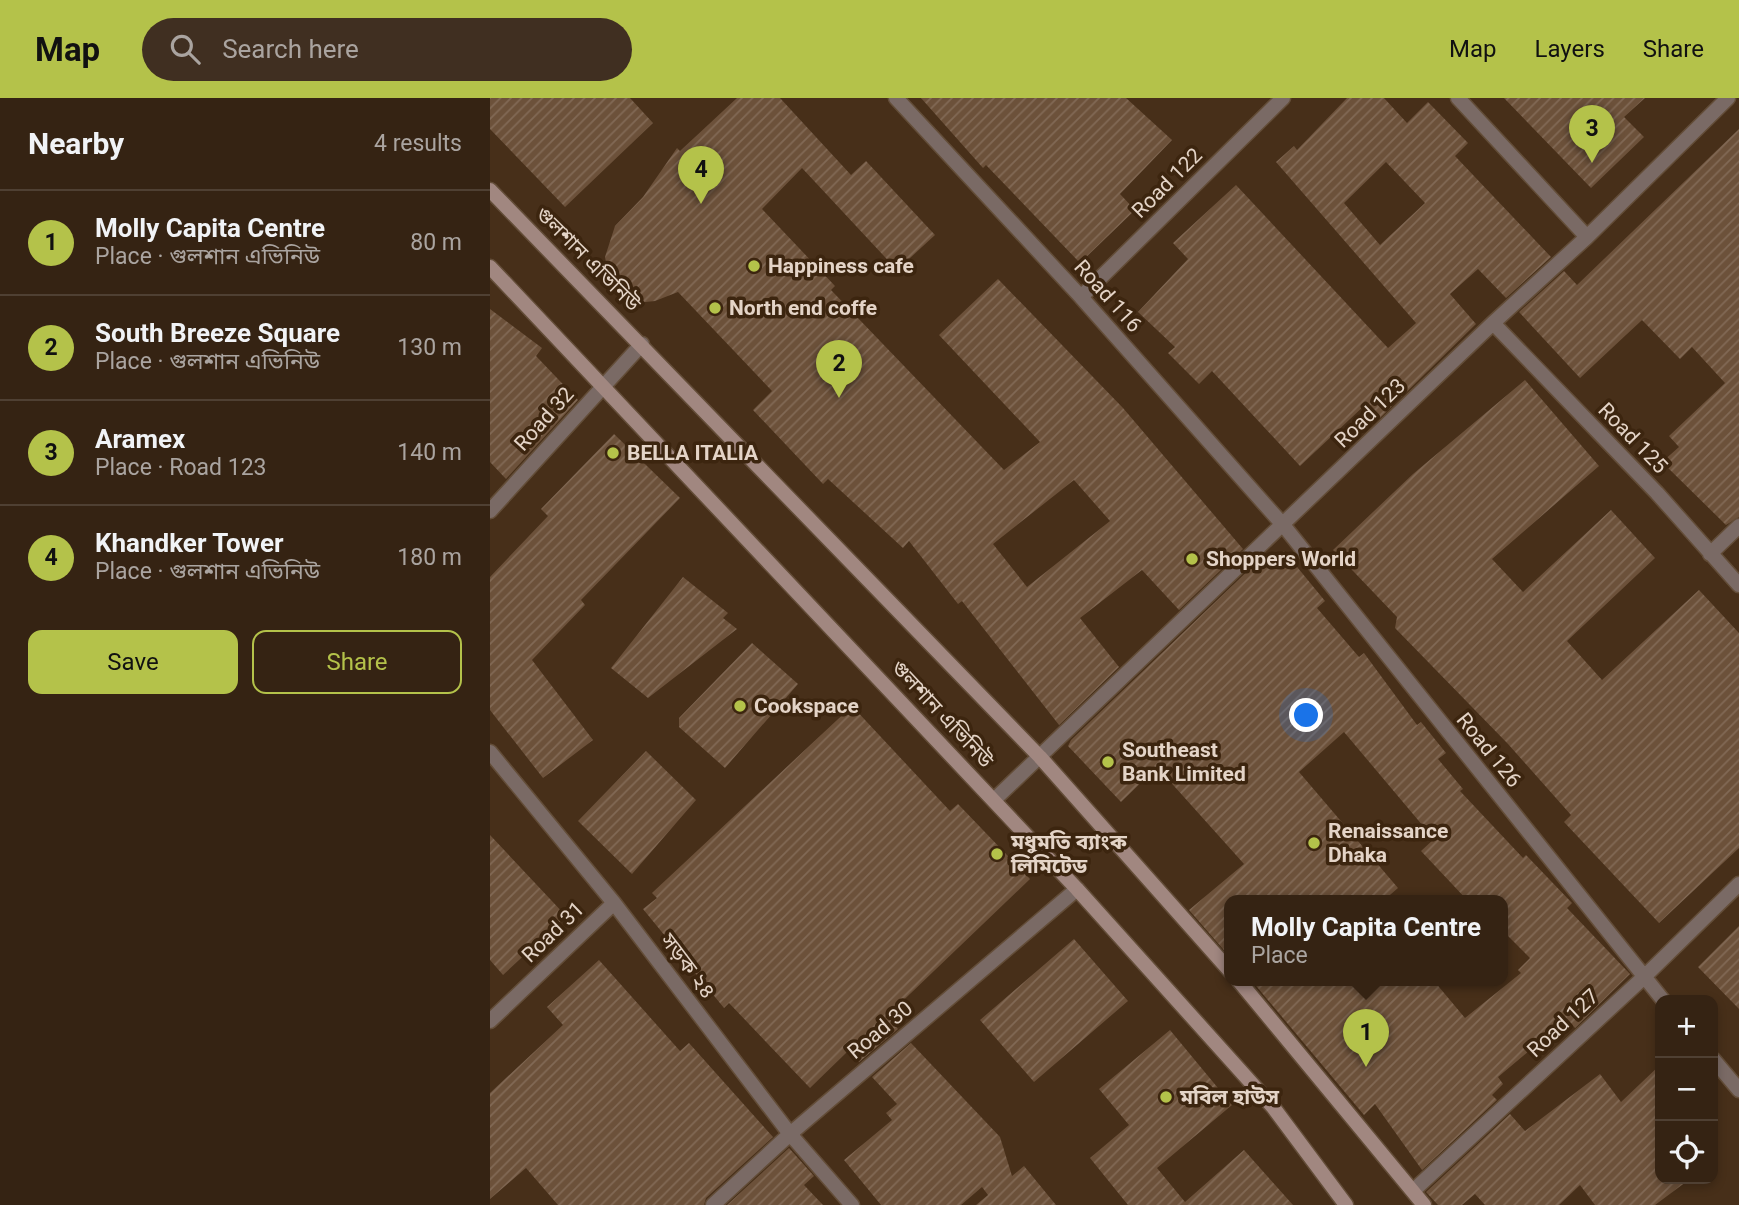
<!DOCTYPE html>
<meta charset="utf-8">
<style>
:root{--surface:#352313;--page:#402f21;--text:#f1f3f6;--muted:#aaa4a0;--line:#4f4033;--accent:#b4c24a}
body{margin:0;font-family:Roboto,"Noto Sans Bengali",sans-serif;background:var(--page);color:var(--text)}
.controls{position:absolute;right:21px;bottom:21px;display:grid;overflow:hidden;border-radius:14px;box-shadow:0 4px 10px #0003}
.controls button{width:63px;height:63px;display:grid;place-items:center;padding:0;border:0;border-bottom:2px solid var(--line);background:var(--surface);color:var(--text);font:35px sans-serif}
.you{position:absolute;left:817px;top:618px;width:24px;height:24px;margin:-18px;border:5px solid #fff;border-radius:50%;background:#1a73e8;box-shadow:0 0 0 10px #1a73e833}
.badge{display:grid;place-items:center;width:46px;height:46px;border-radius:50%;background:var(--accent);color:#111;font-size:23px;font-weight:700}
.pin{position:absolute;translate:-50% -58px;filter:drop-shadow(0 2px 4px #0008)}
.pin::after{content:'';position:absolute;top:37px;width:24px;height:21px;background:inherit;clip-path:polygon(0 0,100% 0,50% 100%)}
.popup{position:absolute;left:734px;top:797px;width:284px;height:91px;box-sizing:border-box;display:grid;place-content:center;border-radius:14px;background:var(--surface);filter:drop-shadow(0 2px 5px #0005);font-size:23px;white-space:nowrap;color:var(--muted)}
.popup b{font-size:26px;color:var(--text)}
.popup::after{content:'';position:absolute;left:50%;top:100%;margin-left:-14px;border:14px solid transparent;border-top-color:var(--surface)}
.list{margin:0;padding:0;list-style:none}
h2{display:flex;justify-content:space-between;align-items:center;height:91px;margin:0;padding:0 28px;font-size:30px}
h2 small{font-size:23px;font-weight:400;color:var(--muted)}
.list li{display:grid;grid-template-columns:46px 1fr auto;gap:21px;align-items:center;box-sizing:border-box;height:105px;padding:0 28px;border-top:2px solid var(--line)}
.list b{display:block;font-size:26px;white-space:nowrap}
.list p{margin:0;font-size:23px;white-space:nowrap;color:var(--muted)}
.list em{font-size:23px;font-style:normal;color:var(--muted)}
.actions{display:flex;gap:14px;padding:21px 28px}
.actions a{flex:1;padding:16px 0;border:2px solid var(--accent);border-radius:14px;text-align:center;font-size:24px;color:var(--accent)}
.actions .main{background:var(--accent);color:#111}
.icon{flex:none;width:38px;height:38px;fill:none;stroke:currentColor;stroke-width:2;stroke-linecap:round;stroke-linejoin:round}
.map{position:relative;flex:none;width:1249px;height:1107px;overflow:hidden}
header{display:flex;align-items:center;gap:42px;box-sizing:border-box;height:98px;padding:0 35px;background:var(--accent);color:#111}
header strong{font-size:33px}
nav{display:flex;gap:38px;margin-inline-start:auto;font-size:24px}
.search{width:490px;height:63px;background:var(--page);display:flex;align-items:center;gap:18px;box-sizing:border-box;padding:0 24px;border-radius:38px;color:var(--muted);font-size:26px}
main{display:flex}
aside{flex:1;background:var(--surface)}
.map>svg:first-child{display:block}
.building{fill:url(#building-hatch);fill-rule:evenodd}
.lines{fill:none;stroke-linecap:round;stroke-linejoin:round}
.minor-casing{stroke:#634d38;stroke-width:17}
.secondary-casing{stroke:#634d38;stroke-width:17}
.minor{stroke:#7a6a65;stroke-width:14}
.secondary{stroke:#a18780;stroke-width:14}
.poi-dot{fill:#b4c24a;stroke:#3c250f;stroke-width:2.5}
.labels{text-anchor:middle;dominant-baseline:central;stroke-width:7;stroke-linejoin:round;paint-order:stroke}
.street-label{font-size:21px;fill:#e4d4c7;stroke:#3c250f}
.poi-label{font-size:21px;font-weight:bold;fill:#e4d4c7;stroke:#3c250f;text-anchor:start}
</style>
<header>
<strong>Map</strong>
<div class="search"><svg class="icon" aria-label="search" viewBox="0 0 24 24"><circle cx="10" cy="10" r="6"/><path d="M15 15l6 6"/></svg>Search here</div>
<nav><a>Map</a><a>Layers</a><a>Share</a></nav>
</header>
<main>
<aside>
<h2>Nearby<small>4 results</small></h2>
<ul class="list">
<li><span class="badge">1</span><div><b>Molly Capita Centre</b><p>Place · গুলশান এভিনিউ</p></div><em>80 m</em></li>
<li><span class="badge">2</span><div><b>South Breeze Square</b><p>Place · গুলশান এভিনিউ</p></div><em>130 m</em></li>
<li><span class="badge">3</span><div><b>Aramex</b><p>Place · Road 123</p></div><em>140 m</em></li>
<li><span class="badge">4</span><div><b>Khandker Tower</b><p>Place · গুলশান এভিনিউ</p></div><em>180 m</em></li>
</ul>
<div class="actions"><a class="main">Save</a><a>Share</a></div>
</aside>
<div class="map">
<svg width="1249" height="1107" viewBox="0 0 1249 1107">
<defs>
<pattern id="building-hatch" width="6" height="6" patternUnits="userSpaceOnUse" patternTransform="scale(1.75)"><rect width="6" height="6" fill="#6c513a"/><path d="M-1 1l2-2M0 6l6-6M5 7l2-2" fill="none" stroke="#816955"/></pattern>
</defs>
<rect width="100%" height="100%" fill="#472f19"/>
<!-- building -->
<path class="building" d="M0,0H140L163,25L75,109L0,31Z
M247,0H290L361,77L376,63L445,137L407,172L312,70L272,111L345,188L341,192L514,372L550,344L449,237L508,181L633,310L753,451L689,512L652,472L590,520L629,569L569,627L472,503L468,506L419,443L413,450L338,381L333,386L263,312L282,293L188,194L165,203L146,205L125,190L119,180L115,159L125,128L153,99L187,50L190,53ZM584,382L620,423L537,489L503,446Z
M431,0H636L682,42L630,96L645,112L590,165L496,67L493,70Z
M857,0H894L917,25L938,4L978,45L965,58L1061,159L1016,200L988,171L960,196L986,226L890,320L876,306L810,368L722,273L709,286L678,255L685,249L648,214L698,161L683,145L746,87L898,250L926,225L786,64L804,48L807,52ZM896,64L935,105L890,147L854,105Z
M1014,0H1155L1134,19L1154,39L1101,90Z
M1249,31V419L1236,427L1172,364L1189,349L1179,338L1235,285L1202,249L1190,261L1152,222L1090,280L1029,214L1074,173L1087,187Z
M0,211L52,250L46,258L88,302L16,381L0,364Z
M1035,282L1109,368L1002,461L1033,494L1121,412L1165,460L1077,543L1112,582L1209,492L1249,535V750L1169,825L1074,724L1081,717L1018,646L905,530L907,519L843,452L923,376Z
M124,336L190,400L91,502L95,507L42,562L103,642L53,680L0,612V479L58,418L51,411Z
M794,453L835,503L827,510L869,559L874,555L927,627L931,624L956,655L948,661L973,691L970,693L1033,760L1036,757L1082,805L1077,810L1140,876L1085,930L1077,921L1008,979L1013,986L1002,997L1007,1002L932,1072L885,1006L874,1017L762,883H944L975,920L1031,875L1028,872L1040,860L1012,832V803H978L931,753L944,741L854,634L809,674L908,790L893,803H739V858L699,812L754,766L667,669L631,704L578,648L581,642L766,465L771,471Z
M193,479L238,515L233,520L247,531L158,600L121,570Z
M262,545L308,586L235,670L189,629V620Z
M362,608L460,713L468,706L540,781L397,918L408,931L369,964L359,952L320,990L239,905L234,910L153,811L167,800L162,795Z
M156,653L206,702L142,776L88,723Z
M0,737L76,818L13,877L0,862Z
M1249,828V911L1208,869Z
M584,841L638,903L544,984L490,922Z
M109,862L190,953L199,945L283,1039L216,1100L214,1107H68L36,1070L0,1101V995L73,927L57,909Z
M680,932L742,1007L667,1070L695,1104L754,1052L803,1107H638L600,1060L639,1027L609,991Z
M421,945L510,1039L522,1078L534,1068L566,1107H486L498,1097L492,1089L471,1107H391L354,1062L402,1022L396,1015L407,1006L382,979Z
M1170,967V1081H1200L1165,1107H1105L1090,1087L1069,1107H995L985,1096L972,1107H948L936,1094L1020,1016L1035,1033L1110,976L1131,1004Z
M299,1050L324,1078L314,1087L333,1107H237Z"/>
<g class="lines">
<defs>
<path id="minor" d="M406,0L591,199L794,428L1173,902
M968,0L1097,139
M591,199L793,0
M1003,225L1167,395L1249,487
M0,413L152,246
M1220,456L1249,428
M0,654L124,805L300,1036L362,1107
M504,702L1003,225L1097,139L1238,0
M0,923L124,805
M1223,961L1249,992
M924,1092L1154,879L1249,786
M223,1107L300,1036L587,791"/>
<path id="secondary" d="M0,92L550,659L740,873
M0,169L587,791L783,1009L856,1107
M749,883L934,1107"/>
</defs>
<!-- minor casing -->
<use href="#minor" class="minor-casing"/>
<!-- secondary casing -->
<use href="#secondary" class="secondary-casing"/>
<!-- minor -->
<use href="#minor" class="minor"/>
<!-- secondary -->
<use href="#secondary" class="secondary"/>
</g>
<!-- markers -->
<g class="poi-dot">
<circle cx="264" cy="168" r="7"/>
<circle cx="225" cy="210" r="7"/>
<circle cx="123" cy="355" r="7"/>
<circle cx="702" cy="461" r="7"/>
<circle cx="250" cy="608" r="7"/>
<circle cx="618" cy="664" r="7"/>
<circle cx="824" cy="745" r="7"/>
<circle cx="507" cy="756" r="7"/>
<circle cx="676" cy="999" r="7"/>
</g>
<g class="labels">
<!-- street labels -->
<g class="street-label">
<text transform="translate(677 85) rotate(-45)">Road 122</text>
<text transform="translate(98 161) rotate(45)">গুলশান এভিনিউ</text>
<text transform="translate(618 198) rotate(48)">Road 116</text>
<text transform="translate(880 315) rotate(-44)">Road 123</text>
<text transform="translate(54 321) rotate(-48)">Road 32</text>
<text transform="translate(1143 340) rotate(46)">Road 125</text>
<text transform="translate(452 616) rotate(47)">গুলশান এভিনিউ</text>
<text transform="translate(999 652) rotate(51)">Road 126</text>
<text transform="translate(63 834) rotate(-44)">Road 31</text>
<text transform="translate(198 868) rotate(53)">সড়ক ২৪</text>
<text transform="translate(1073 925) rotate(-43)">Road 127</text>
<text transform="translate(390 932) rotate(-40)">Road 30</text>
</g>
<!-- poi labels -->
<g class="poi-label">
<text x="278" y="168">Happiness cafe</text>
<text x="239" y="210">North end coffe</text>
<text x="137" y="355">BELLA ITALIA</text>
<text x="716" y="461">Shoppers World</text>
<text x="264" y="608">Cookspace</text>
<text x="632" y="652">Southeast<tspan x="632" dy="24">Bank Limited</tspan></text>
<text x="838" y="733">Renaissance<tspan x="838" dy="24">Dhaka</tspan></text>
<text x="521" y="744">মধুমতি ব্যাংক<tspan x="521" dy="24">লিমিটেড</tspan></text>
<text x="690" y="999">মবিল হাউস</text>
</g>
</g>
</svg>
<div class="controls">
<button>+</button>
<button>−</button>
<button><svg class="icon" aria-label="locate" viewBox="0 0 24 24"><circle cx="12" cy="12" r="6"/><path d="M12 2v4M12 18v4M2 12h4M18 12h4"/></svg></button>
</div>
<div class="you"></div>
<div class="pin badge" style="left:876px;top:969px">1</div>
<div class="popup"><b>Molly Capita Centre</b>Place</div>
<div class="pin badge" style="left:349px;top:300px">2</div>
<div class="pin badge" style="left:1102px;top:65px">3</div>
<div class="pin badge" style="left:211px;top:106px">4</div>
</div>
</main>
